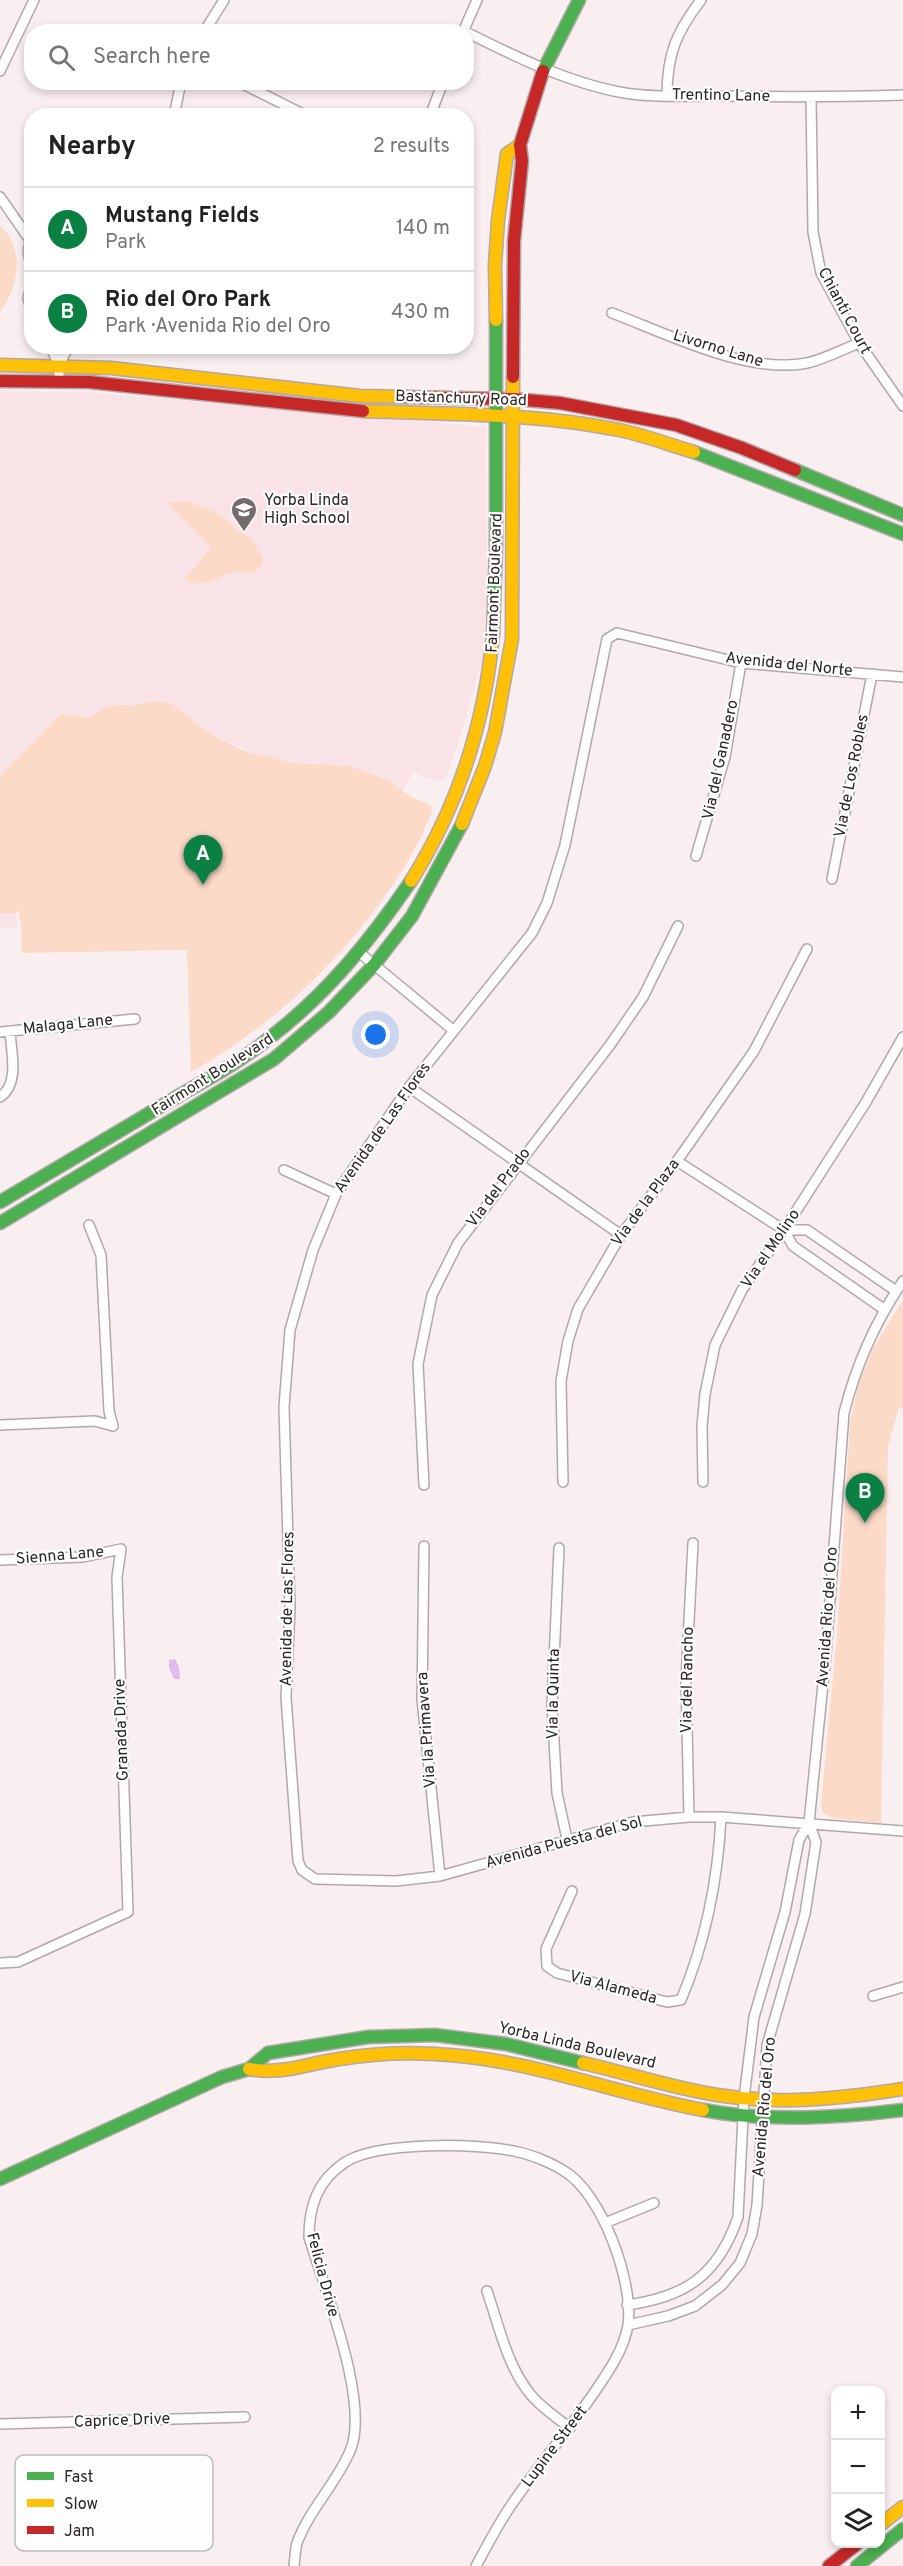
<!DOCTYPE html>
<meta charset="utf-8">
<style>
:root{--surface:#fff;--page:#f6f6f6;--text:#222;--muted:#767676;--line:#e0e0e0;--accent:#0b8043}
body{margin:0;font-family:Overpass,sans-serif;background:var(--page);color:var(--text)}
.controls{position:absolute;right:18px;bottom:18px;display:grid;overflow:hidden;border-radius:12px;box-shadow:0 3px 9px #0003}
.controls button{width:54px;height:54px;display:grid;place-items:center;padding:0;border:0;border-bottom:2px solid var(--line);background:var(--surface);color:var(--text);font:30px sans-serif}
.you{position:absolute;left:376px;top:1035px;width:21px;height:21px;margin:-15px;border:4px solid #fff;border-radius:50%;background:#1a73e8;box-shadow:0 0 0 9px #1a73e833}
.badge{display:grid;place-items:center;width:39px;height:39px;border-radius:50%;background:var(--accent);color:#fff;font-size:20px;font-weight:700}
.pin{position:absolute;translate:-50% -50px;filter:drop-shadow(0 2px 3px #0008)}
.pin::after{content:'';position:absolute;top:32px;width:21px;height:18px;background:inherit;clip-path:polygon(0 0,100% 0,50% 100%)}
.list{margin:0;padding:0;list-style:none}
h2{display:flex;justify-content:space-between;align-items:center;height:78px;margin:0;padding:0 24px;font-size:26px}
h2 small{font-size:20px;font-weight:400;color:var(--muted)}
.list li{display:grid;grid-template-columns:39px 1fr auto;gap:18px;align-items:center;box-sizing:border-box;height:84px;padding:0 24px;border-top:2px solid var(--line)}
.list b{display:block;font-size:22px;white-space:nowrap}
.list p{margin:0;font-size:20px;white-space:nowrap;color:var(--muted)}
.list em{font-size:20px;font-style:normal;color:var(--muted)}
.icon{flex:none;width:33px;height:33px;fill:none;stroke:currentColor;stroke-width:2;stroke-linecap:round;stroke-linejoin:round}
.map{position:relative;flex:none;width:903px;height:2566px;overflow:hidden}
.search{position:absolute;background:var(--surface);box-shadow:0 3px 9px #0003;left:24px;top:24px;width:450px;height:66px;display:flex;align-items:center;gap:15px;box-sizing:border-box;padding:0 21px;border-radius:24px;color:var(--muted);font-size:22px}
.panel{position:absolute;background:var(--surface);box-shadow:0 3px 9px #0003;left:24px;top:108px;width:450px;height:246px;border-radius:24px}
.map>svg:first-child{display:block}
.built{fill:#fae3e7}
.green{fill:#fcdac8}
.water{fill:#e2bbee}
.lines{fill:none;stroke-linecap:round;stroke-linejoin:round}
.street-casing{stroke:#b2a8aa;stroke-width:12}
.fast-casing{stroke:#b2a8aa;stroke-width:15}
.slow-casing{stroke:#b2a8aa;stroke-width:15}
.jam-casing{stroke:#b2a8aa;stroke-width:15}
.street{stroke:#fefcfd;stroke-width:9}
.fast{stroke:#4caf50;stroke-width:12}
.slow{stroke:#ffc107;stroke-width:12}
.jam{stroke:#c62828;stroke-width:12}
.labels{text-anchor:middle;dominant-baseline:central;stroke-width:4.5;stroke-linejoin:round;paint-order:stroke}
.street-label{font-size:16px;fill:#2d2425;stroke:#fcfdfc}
.poi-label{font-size:16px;fill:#2d2425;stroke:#fcfdfc;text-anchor:start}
.key{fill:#fcfdfc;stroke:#bebcbc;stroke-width:1.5}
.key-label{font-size:16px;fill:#2d2425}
</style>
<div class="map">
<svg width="903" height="2566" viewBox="0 0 903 2566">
<rect width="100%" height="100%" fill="#f9eef0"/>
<!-- built -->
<path class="built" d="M0,391L86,392L486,427L488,640L457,747L445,779L436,781L413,772L403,791L390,780L351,766L293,763L259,756L207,732L172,704L155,701L133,705L108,706L88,718L63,714L57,718L0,776Z
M0,848L15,889L17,928H0Z"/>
<!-- green -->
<path class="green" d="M0,226C26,248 18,287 0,313Z
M186,501L218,513L236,529L251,539L263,558L262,565L253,573C248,573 243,571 238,572C217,573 208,592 185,579L211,548L167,502Z
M155,701L172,704L207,732L244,751L293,763L351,766L390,781L408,795L431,806L432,811C421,842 402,872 383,899C331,971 268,1028 191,1072L187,950L22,953L21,925L18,910L16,913H0V776L57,718L63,714L88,718L108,706L133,705Z
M903,1300V1408L899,1407L888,1446L881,1823L832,1818L823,1813L821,1804L837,1635L850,1424L858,1386L872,1350Z"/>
<!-- water -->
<path class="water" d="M175,1659L179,1667L180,1679H174L169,1668V1660Z"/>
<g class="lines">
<defs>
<path id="street" d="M204,32L224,0
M463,32L477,0
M466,32C514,56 567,82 619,92C652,98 687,96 720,96C781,97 842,97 903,95
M0,71L34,0
M239,82L307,116
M667,96C667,54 676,33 701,0
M811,97L813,232L821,273L859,343L903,406
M174,116L181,82
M430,116L443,82
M0,197L32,243
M30,242L28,251L32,271
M32,284L28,298L32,312
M612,313C668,334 748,375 807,363C825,359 841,350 859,343
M50,346L59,365V381
M59,365L69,346
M903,677L741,663L617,633L607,639L565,845L547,903L532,933L409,1087L336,1194L313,1250L290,1330L284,1407L290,1608L286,1697L298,1861L302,1870L315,1879L396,1881L440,1876L633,1822L689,1817H721L903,1831
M696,856L725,757L741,663
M832,879L872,674
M360,953L453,1030
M0,1032L135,1019
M409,1087L621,1235
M0,1097C20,1084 11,1052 10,1031
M677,1161L784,1230L793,1246L885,1310
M284,1170L336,1194
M784,1230H807L896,1291
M0,1425L95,1421L113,1426L109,1411L101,1255L89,1225
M563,1482L561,1381L568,1341L578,1309L621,1235L677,1161L754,1051L807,949
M703,1482L702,1426L705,1394L715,1345L742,1290L784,1230L866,1102L903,1037
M424,1485L418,1364L432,1295L458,1243L610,1045L643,997L678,926
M424,1546L422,1699L440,1876
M559,1548L552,1705L557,1793L567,1839
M0,1560L83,1557L121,1549L117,1577L128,1912L18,1962L0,1963
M689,1817L686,1680L693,1543
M572,1891L546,1949L547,1966L557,1973L667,2002L681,2000C705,1943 718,1879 721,1817
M873,1996L903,1987
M605,2223L654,2203
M487,2291C499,2326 507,2366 531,2395C542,2408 557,2418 570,2428
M627,2305C686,2297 718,2275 738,2217L744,2098L754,2017L785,1912L799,1840L809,1823L826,1654L844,1413C856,1365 875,1322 903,1281
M628,2325L668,2316L695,2306L722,2285L740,2263L752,2234L757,2205L767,2045L805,1914L816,1842L809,1823
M0,2424L245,2417
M294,2566C295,2559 295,2550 297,2543C309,2510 336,2484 350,2451C371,2404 324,2288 309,2237C309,2207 317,2181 344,2163C376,2141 480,2143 518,2152C532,2155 552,2163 564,2171C602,2193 634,2283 628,2325C624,2349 609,2371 596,2390C569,2430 537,2467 510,2507C497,2526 487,2546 476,2566"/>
<path id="fast" d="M543,71L579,0
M694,452L903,534
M795,470L903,515
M493,634L496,548V320
M0,1202C60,1166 120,1131 180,1095C210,1078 241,1061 268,1039C326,995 370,941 411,881
M0,1223L274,1059L329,1012L374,965L412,916L462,824
M703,2110C768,2122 837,2118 903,2110
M0,2179L222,2077L249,2069L268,2053L368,2037L435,2035L506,2044L583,2063
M857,2566L903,2529"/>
<path id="slow" d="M496,320L495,265L498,220L507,154L520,145
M0,365L111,368L360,396L407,397
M363,411C448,414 535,413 619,430C644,435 670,445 694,452
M462,824L485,766L495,732L512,639L513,377
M411,881C458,806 485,722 493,634
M583,2063C627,2073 672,2088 717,2095C779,2105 841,2099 903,2089
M249,2069C284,2075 305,2064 339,2059C370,2054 403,2052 435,2054C527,2058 612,2093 703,2110
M880,2525L903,2507"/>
<path id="jam" d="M513,377L514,241L522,161L520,145L543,71
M0,381L89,382L363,411
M407,397L514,399L560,403L676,425L742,448L795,470
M829,2566L857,2544"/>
</defs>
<!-- street casing -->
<use href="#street" class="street-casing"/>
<!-- fast casing -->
<use href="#fast" class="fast-casing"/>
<!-- slow casing -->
<use href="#slow" class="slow-casing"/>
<!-- jam casing -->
<use href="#jam" class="jam-casing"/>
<!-- street -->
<use href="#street" class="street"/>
<!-- fast -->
<use href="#fast" class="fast"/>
<!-- slow -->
<use href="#slow" class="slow"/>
<!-- jam -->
<use href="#jam" class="jam"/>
</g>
<!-- icons -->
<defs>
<symbol id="school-pin" viewBox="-11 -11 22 30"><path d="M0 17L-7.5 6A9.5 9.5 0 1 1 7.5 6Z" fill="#746b6c" stroke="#fcfdfc"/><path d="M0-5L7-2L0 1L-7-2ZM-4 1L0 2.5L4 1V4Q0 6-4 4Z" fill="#fff"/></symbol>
</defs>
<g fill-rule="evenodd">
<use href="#school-pin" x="229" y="495" width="30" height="40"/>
</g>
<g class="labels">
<!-- street labels -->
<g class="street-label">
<text transform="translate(721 96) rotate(1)">Trentino Lane</text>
<text transform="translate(844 311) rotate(62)">Chianti Court</text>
<text transform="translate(718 349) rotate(17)">Livorno Lane</text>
<text transform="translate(461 399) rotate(2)">Bastanchury Road</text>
<text transform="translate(495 583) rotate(-88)">Fairmont Boulevard</text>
<text transform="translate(789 665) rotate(6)">Avenida del Norte</text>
<text transform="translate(721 760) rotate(-78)">Via del Ganadero</text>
<text transform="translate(852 776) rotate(-79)">Via de Los Robles</text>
<text transform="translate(68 1025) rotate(-6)">Malaga Lane</text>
<text transform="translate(213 1075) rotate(-32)">Fairmont Boulevard</text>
<text transform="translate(383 1128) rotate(-55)">Avenida de Las Flores</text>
<text transform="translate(499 1188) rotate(-53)">Via del Prado</text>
<text transform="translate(646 1203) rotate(-54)">Via de la Plaza</text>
<text transform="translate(771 1249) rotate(-56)">Via el Molino</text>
<text transform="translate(60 1556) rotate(-5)">Sienna Lane</text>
<text transform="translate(288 1609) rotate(-89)">Avenida de Las Flores</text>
<text transform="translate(828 1617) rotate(-86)">Avenida Rio del Oro</text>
<text transform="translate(688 1680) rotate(-89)">Via del Rancho</text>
<text transform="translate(554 1694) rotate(-89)">Via la Quinta</text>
<text transform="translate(122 1730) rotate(-92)">Granada Drive</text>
<text transform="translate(427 1730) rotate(-94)">Via la Primavera</text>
<text transform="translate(564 1843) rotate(-15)">Avenida Puesta del Sol</text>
<text transform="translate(613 1988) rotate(15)">Via Alameda</text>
<text transform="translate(577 2046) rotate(13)">Yorba Linda Boulevard</text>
<text transform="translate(765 2107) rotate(-85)">Avenida Rio del Oro</text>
<text transform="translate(322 2275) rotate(75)">Felicia Drive</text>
<text transform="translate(122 2421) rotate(-2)">Caprice Drive</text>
<text transform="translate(555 2447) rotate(-53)">Lupine Street</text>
</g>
<!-- poi labels -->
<g class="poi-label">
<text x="264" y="501">Yorba Linda<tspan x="264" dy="18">High School</tspan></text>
</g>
</g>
<!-- legend -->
<rect x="15" y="2455" width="198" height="96" rx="9" class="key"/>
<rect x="27" y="2472" width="27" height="8" fill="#4caf50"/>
<rect x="27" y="2499" width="27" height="8" fill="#ffc107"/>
<rect x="27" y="2526" width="27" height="8" fill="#c62828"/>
<g class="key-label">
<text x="64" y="2482">Fast</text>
<text x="64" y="2509">Slow</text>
<text x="64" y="2536">Jam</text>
</g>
</svg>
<div class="controls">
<button>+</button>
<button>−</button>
<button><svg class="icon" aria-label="layers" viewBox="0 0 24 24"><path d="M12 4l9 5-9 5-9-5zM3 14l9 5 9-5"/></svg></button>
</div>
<div class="you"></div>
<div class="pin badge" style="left:203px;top:885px">A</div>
<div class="pin badge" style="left:865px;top:1523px">B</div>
<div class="search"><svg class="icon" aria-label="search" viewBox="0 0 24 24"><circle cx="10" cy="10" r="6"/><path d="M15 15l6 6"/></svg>Search here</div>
<section class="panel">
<h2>Nearby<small>2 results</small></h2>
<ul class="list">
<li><span class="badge">A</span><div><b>Mustang Fields</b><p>Park</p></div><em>140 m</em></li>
<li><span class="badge">B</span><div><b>Rio del Oro Park</b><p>Park · Avenida Rio del Oro</p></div><em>430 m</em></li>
</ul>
</section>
</div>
